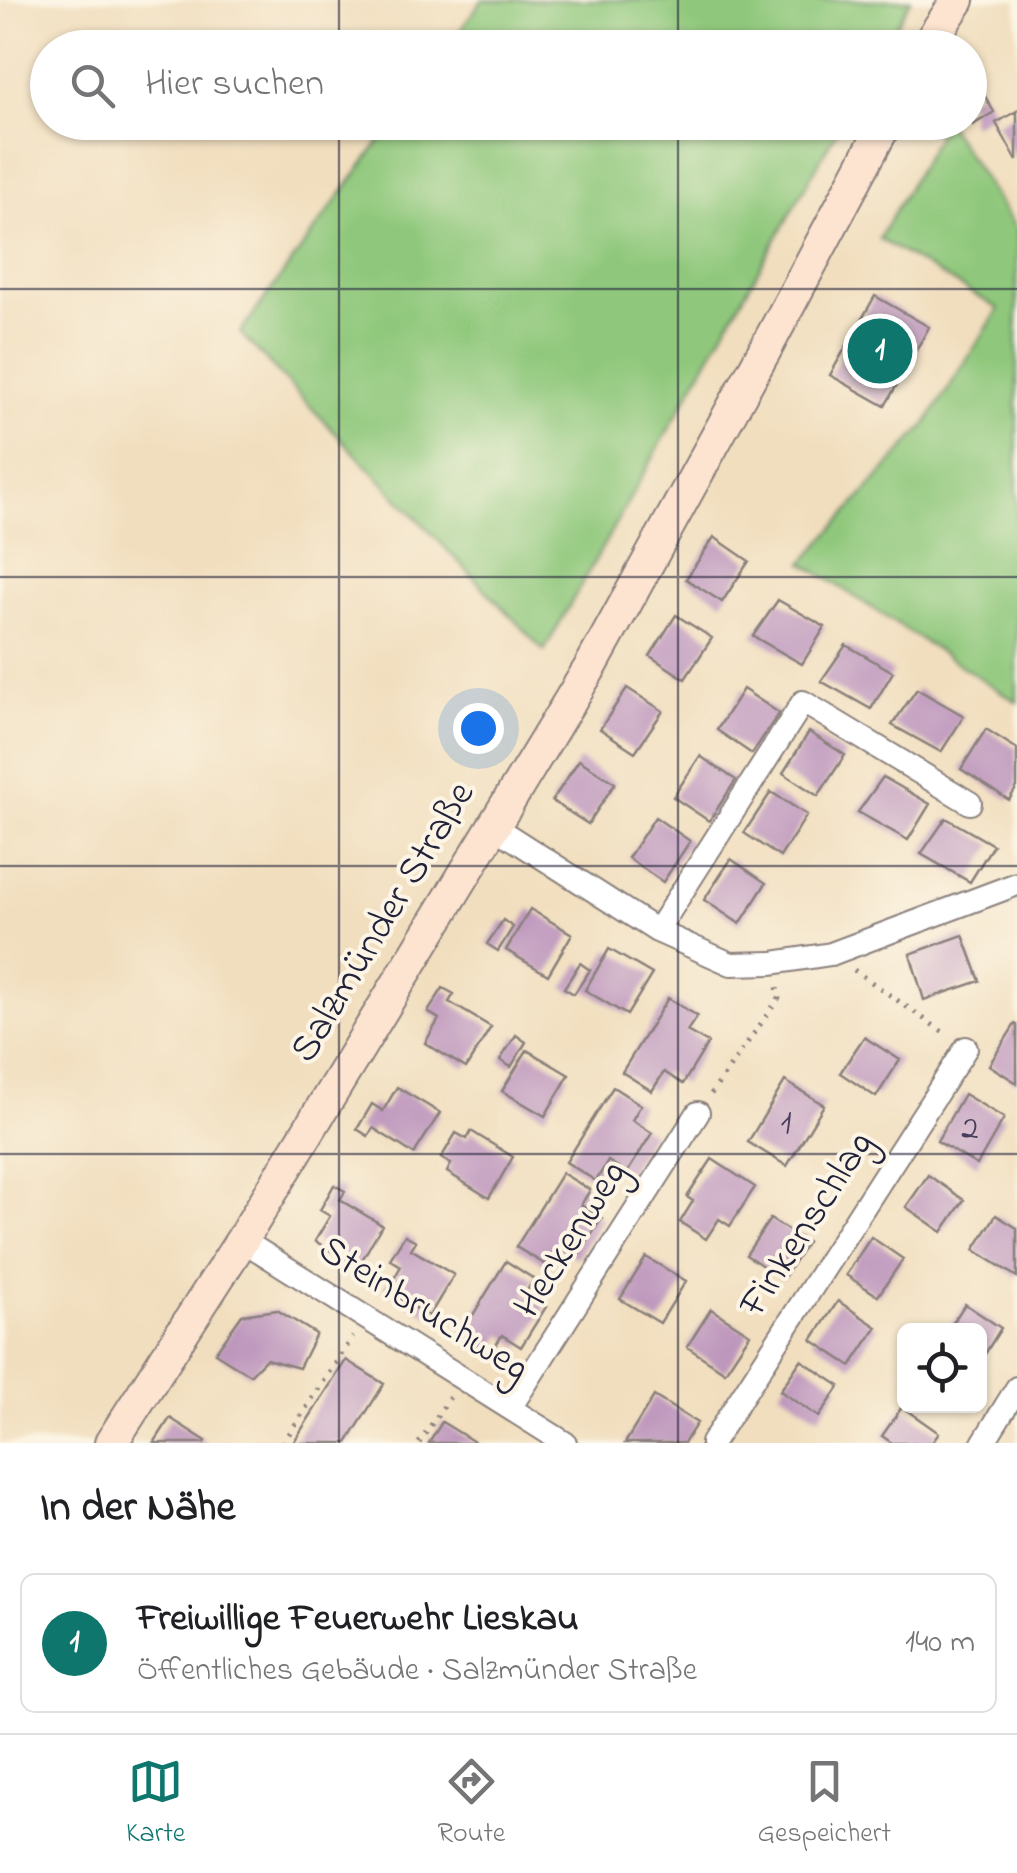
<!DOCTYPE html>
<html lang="de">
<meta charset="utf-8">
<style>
:root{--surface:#fff;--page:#f6f6f6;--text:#202124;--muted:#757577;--line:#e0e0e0;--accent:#0f766e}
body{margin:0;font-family:"Indie Flower",sans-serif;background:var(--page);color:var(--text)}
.controls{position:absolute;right:30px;bottom:30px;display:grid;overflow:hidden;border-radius:15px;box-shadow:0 2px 8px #0004}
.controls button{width:90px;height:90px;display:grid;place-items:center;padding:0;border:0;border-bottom:2px solid var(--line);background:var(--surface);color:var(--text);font:50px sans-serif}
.you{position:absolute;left:478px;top:728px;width:35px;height:35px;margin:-25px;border:8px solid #fff;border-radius:50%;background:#1a73e8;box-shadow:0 0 0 15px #1a73e833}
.badge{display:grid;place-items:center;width:65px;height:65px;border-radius:50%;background:var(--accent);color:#fff;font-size:32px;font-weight:700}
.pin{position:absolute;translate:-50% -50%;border:5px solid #fff;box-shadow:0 2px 10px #0006}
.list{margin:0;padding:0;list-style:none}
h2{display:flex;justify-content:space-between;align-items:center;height:130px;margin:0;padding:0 40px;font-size:42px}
h2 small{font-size:32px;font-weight:400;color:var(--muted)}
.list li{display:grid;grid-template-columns:65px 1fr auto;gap:30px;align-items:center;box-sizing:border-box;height:140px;margin:0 20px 20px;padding:0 20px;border:2px solid var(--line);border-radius:15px}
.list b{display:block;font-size:38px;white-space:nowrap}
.list p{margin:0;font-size:32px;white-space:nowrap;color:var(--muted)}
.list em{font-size:32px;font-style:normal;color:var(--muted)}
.icon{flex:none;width:55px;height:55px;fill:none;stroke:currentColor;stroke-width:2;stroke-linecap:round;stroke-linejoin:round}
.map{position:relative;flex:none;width:1017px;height:1443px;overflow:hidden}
.search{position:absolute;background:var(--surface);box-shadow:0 2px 8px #0004;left:30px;right:30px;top:30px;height:110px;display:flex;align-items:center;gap:25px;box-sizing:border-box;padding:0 35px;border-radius:55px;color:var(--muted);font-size:38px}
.sheet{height:290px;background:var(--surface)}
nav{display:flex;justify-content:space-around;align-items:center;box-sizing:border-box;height:140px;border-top:2px solid var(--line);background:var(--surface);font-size:28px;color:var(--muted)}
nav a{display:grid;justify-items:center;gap:5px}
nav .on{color:var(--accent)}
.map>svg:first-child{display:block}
.green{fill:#8fc87c;stroke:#58755c;stroke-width:2.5}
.building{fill:#be97bd}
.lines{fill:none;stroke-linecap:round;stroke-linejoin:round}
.street-casing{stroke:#8a807c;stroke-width:26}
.secondary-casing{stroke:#8a807c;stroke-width:36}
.path{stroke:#8a807c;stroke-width:5;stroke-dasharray:2.5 8;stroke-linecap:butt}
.street{stroke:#fff;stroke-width:22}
.secondary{stroke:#fde4d1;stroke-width:32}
.grid{fill:none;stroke:#22223b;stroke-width:2.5;stroke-opacity:0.55}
.labels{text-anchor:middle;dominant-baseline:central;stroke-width:8;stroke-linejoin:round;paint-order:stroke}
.number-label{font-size:35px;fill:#493f5c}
.street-label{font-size:40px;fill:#22223b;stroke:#fcf5e5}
</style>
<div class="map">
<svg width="1017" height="1443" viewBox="0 0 1017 1443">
<rect width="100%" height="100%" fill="#fcf5e5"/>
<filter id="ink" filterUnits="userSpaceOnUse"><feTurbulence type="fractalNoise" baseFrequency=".01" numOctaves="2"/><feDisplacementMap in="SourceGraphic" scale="20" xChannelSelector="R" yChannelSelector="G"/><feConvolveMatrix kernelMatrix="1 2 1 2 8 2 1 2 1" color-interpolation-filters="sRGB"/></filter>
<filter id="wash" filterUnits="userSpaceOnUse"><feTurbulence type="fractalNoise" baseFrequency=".0048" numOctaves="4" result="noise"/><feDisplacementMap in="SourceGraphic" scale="40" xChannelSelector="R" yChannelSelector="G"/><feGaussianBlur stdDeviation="2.25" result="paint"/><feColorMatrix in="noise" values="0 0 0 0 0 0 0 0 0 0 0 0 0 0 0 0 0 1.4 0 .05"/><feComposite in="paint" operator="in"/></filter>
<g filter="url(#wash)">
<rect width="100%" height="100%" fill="#f1debe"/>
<!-- green -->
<path class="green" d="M482,0H911L884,47H448Z
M945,122L947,123L1017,230V702L803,563L926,424L999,309L879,239Z
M393,123H841L544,651L240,333Z"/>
<g id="blocks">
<!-- building -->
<path class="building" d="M982,91L994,112L973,125L970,119V98Z
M1017,111V161L996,123Z
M875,296L929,327L885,406L830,375Z
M714,537L749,561L722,602L686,579Z
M778,600L825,627L802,664L753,636Z
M676,615L712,638L685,679L650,656Z
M846,645L893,672L871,709L821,681Z
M627,688L663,711L635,752L600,729Z
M743,689L779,713L752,754L717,730Z
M917,689L964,716L941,752L892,725Z
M986,729L1017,749V787L1009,800L961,769Z
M809,732L845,755L818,796L783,773Z
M700,756L736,780L709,821L673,797Z
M579,760L615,783L588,824L552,801Z
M883,777L930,804L908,840L858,812Z
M771,792L807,815L780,857L744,833Z
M655,817L690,841L663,882L628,858Z
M946,818L993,845L970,882L921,854Z
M731,859L766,883L740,924L704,900Z
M530,909L572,934L548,975L506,950Z
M503,920L513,927L498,951L487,944Z
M963,935L980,981L924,1000L910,954Z
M609,949L652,974L627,1015L585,990Z
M580,963L590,970L574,994L564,988Z
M443,988L454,994L449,1002L491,1027L466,1068L425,1043L439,1019L428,1012Z
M668,998L697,1016L687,1031L708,1043L683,1084L664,1072L652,1091L622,1072Z
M1015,1024L1017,1025V1083L989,1065Z
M516,1035L526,1042L511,1067L500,1060Z
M864,1037L900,1060L876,1097L840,1073Z
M527,1050L569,1075L545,1116L502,1091Z
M785,1081L824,1105L787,1166L748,1142Z
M397,1087L440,1113L414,1154L373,1128L368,1136L357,1129L372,1104L383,1111Z
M613,1087L641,1105L632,1120L652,1133L627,1173L608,1161L596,1181L566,1162Z
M964,1094L1004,1118L977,1165L937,1141Z
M471,1131L513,1157L489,1198L447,1172L451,1164L441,1158L456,1133L467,1139Z
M712,1159L755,1187L730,1226L719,1219L706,1239L680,1222L693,1201L687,1197Z
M562,1173L590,1190L581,1205L602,1218L577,1258L558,1247L546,1265L516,1247Z
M928,1175L964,1200L942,1232L906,1207Z
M334,1185L345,1191L340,1200L382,1225L358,1267L315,1241L330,1216L320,1210Z
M996,1215L1017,1228V1277L974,1250Z
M770,1219L807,1242L783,1279L746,1255Z
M405,1235L416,1241L411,1249L454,1275L429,1316L387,1291L401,1266L390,1259Z
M871,1237L903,1259L878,1296L846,1275Z
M646,1257L686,1281L660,1323L620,1299Z
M506,1261L534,1279L525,1294L546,1307L521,1347L502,1335L490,1355L460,1336Z
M838,1301L877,1327L851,1366L812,1340Z
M965,1304L1001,1328L980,1362V1330H948Z
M711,1309L750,1334L725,1372L687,1347Z
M277,1310L316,1334L299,1368L266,1359L250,1375L215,1353L242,1315Z
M346,1360L384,1384L347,1443H293Z
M801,1360L840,1386L819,1417L780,1391Z
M654,1396L697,1423L684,1443H625Z
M902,1407L939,1433L932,1443H892L882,1436Z
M170,1418L206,1441L204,1443H154Z
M442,1422L476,1443H429Z"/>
</g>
</g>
<g filter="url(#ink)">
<use href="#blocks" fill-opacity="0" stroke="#8a807c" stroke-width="2.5"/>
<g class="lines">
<defs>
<path id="street" d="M493,826L657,931L731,964L772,963L831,954L1017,884
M657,931L803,702L970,803
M242,1240L565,1443
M510,1408L698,1113
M712,1443L966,1048
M983,1443L1017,1388"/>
<path id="secondary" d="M926,48L958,0
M111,1443L242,1240L591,666L767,346L886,122"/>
</defs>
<!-- street casing -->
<use href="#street" class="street-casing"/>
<!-- secondary casing -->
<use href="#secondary" class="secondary-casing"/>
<!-- path -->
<path class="path" d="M854,970L947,1035
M711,1094L779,998L777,987
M283,1443L353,1337
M419,1443L450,1397"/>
<!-- street -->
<use href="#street" class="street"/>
<!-- secondary -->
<use href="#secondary" class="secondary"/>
</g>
</g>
<!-- grid -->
<path class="grid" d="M339,0V48M678,0V48M339,122V1443M678,122V1443M0,289H1017M0,577H1017M0,866H1017M0,1154H1017"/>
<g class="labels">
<!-- number labels -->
<g class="number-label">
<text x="786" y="1124">1</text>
<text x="970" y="1129">2</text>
</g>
<!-- street labels -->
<g class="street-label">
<text transform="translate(384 923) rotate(-59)">Salzmünder Straße</text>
<text transform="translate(808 1225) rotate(-57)">Finkenschlag</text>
<text transform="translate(572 1240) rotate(-58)">Heckenweg</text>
<text transform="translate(423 1310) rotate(32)">Steinbruchweg</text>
</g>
</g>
</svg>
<div class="controls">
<button><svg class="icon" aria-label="locate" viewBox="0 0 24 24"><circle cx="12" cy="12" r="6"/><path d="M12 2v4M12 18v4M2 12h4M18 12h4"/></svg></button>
</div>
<div class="you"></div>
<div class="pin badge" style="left:880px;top:351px">1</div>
<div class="search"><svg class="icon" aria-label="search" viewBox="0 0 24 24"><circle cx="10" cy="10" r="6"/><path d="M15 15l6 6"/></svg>Hier suchen</div>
</div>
<section class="sheet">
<h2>In der Nähe<small></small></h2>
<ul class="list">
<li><span class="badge">1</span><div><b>Freiwillige Feuerwehr Lieskau</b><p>Öffentliches Gebäude · Salzmünder Straße</p></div><em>140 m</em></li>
</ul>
</section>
<nav>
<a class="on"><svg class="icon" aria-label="map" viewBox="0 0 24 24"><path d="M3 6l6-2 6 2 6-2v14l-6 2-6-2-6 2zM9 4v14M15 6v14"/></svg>Karte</a>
<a><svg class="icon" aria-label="directions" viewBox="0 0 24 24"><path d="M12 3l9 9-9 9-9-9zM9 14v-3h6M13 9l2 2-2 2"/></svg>Route</a>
<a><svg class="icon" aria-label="saved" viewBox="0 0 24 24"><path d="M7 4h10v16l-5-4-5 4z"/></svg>Gespeichert</a>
</nav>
